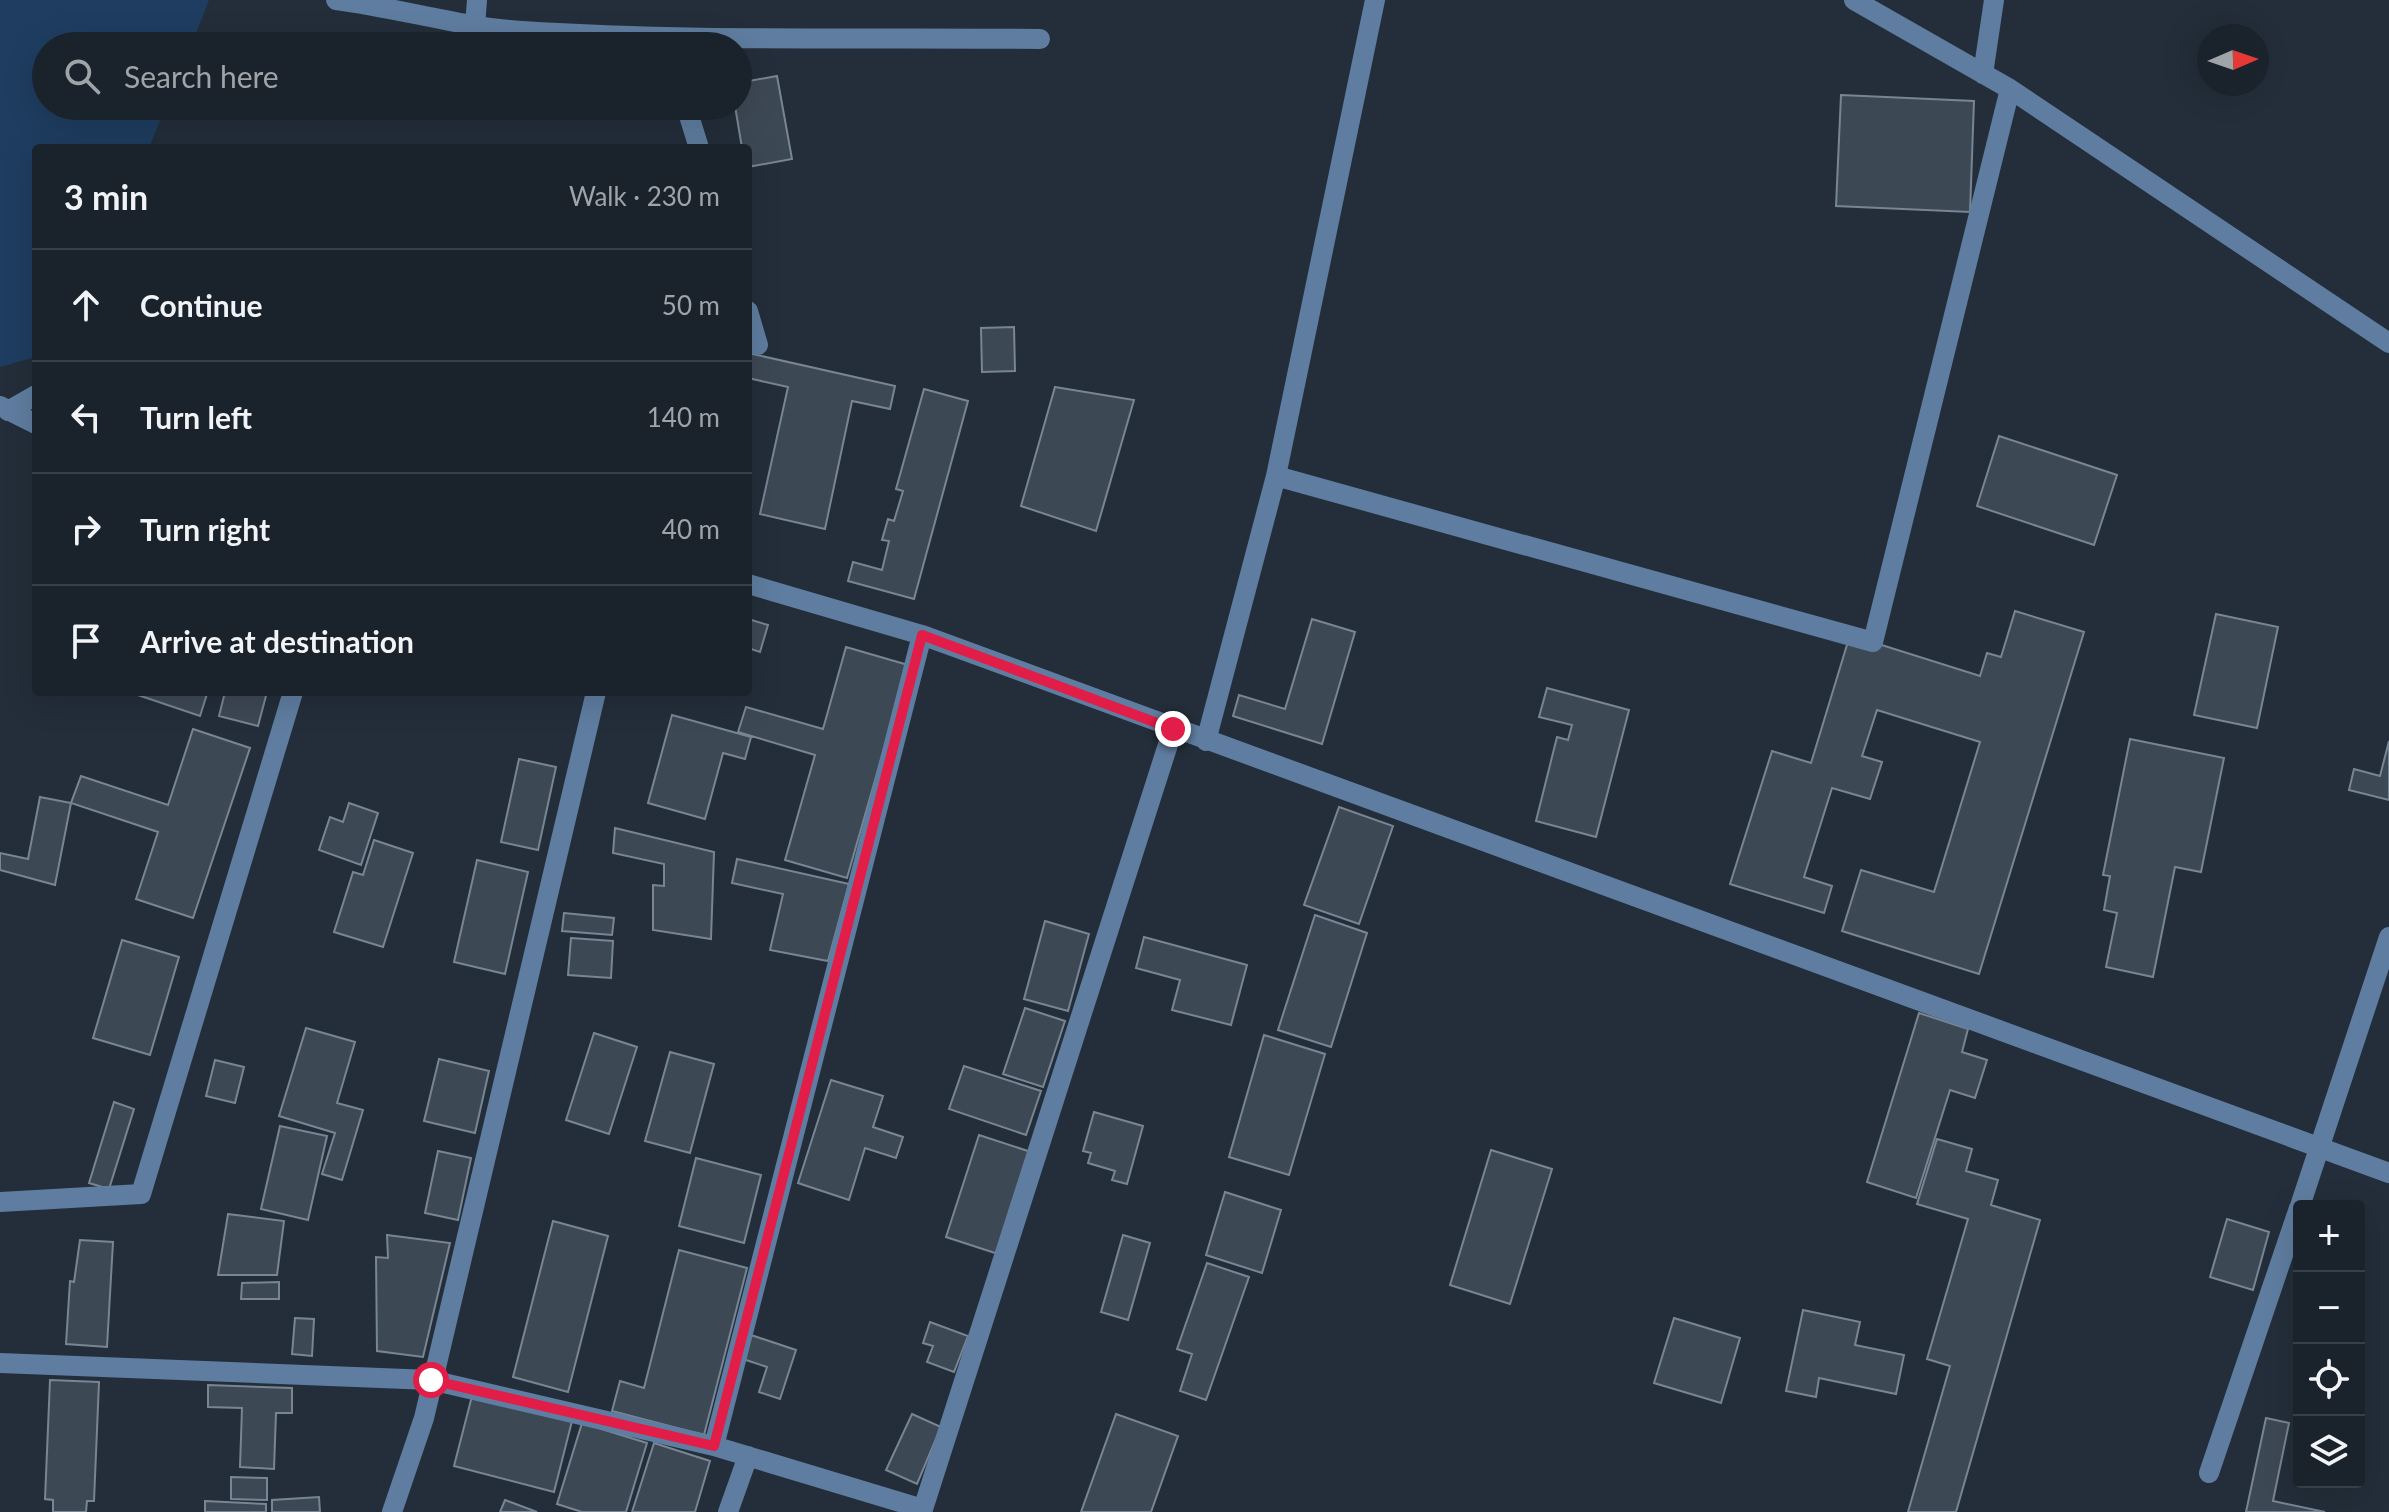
<!DOCTYPE html>
<meta charset="utf-8">
<style>
:root{--surface:#1a222c;--page:#232a34;--text:#f1f3f6;--muted:#9fa4a9;--line:#383f48}
body{margin:0;font-family:Lato,sans-serif;background:var(--page);color:var(--text)}
.controls{position:absolute;right:24px;bottom:24px;display:grid;overflow:hidden;border-radius:8px;box-shadow:0 8px 32px #0002}
.controls button{width:72px;height:72px;display:grid;place-items:center;padding:0;border:0;border-bottom:2px solid var(--line);background:var(--surface);color:var(--text);font:40px sans-serif}
.compass{position:absolute;left:2197px;top:24px;width:72px;height:72px;border-radius:50%;background:var(--surface);box-shadow:0 8px 32px #0002;rotate:88deg}
.stop{position:absolute;width:24px;height:24px;margin:-18px;border:6px solid #e11d48;border-radius:50%;background:#fff}
.stop.end{background:#e11d48;border-color:#fff;box-shadow:0 2px 8px #0008}
.list{margin:0;padding:0;list-style:none}
h2{display:flex;justify-content:space-between;align-items:center;height:104px;margin:0;padding:0 32px;font-size:34px}
h2 small{font-size:26px;font-weight:400;color:var(--muted)}
.list li{display:grid;grid-template-columns:52px 1fr auto;gap:24px;align-items:center;box-sizing:border-box;height:112px;padding:0 32px;border-top:2px solid var(--line)}
.list b{display:block;font-size:30px;white-space:nowrap}
.list em{font-size:26px;font-style:normal;color:var(--muted)}
.icon{flex:none;width:44px;height:44px;fill:none;stroke:currentColor;stroke-width:2;stroke-linecap:round;stroke-linejoin:round}
.map{position:relative;flex:none;width:2389px;height:1512px;overflow:hidden}
.search{position:absolute;background:var(--surface);box-shadow:0 8px 32px #0002;left:32px;top:32px;width:720px;height:88px;display:flex;align-items:center;gap:20px;box-sizing:border-box;padding:0 28px;border-radius:44px;color:var(--muted);font-size:30px}
.panel{position:absolute;background:var(--surface);box-shadow:0 8px 32px #0002;left:32px;top:144px;width:720px;height:552px;border-radius:8px}
.map>svg:first-child{display:block}
.green{fill:#1e3d60}
.building{fill:#3d4855;stroke:#788593;stroke-width:2}
.lines{fill:none;stroke-linecap:round;stroke-linejoin:round}
.minor{stroke:#5f7da0;stroke-width:20}
.route{stroke:#e11d48;stroke-width:10}
</style>
<div class="map">
<svg width="2389" height="1512" viewBox="0 0 2389 1512">
<rect width="100%" height="100%" fill="#232e3a"/>
<!-- green -->
<path class="green" d="M0,0H209L191,46H46V106H166L149,148H36V349L32,358L0,367Z"/>
<!-- building -->
<path class="building" d="M777,76L792,159L748,167V148H742L735,106H738V83Z
M1841,95L1974,101L1970,212L1836,206Z
M1014,327L1015,371L982,372L981,328Z
M748,353L895,386L890,409L852,401L825,529L760,514L788,387L748,378Z
M1055,387L1134,400L1096,531L1021,506Z
M924,389L968,401L914,599L848,581L853,562L882,570L889,541L882,540L888,519L894,521L903,491L896,489Z
M1999,436L2117,475L2094,545L1977,506Z
M2015,611L2084,632L1979,974L1842,931L1861,870L1934,892L1980,742L1877,710L1862,756L1882,762L1870,799L1832,788L1804,877L1832,886L1824,913L1730,884L1772,751L1811,763L1850,635L1980,676L1987,653L2001,657Z
M2216,614L2278,627L2257,728L2194,715Z
M748,619L768,625L760,652L748,648Z
M1312,619L1355,632L1322,744L1233,716L1239,695L1285,709Z
M846,647L908,665L847,878L785,860L815,755L738,732L746,707L823,729Z
M1547,688L1629,710L1596,837L1536,821L1557,737L1568,740L1572,725L1539,717Z
M139,692H202L207,694L200,716L138,695Z
M225,692H267L258,726L219,716Z
M672,715L751,737L745,759L723,753L705,819L648,803Z
M193,729L250,748L193,918L136,899L158,832L71,803L81,776L168,805Z
M2130,739L2224,758L2201,872L2175,867L2153,977L2106,967L2117,913L2104,910L2110,876L2103,875Z
M2389,741V800L2349,790L2354,769L2380,776Z
M519,759L556,767L538,850L501,842Z
M40,797L71,803L55,885L0,870V853L28,859Z
M349,803L378,813L361,865L319,850L330,817L343,822Z
M1339,807L1393,826L1359,924L1304,905Z
M615,828L714,852L711,939L653,930V885L664,886V864L613,853Z
M374,840L413,853L383,947L334,932L353,872L363,875Z
M737,859L849,884L828,961L770,950L783,894L732,883Z
M477,860L528,872L505,974L454,962Z
M564,913L614,918L612,935L562,931Z
M1315,915L1367,933L1331,1047L1278,1030Z
M1045,921L1089,934L1068,1011L1024,999Z
M1144,937L1247,965L1231,1025L1172,1010L1180,980L1136,968Z
M571,938L613,941L611,978L568,975Z
M122,940L179,957L150,1055L93,1038Z
M1025,1008L1065,1021L1043,1087L1003,1074Z
M1919,1013L1968,1029L1962,1052L1987,1060L1975,1098L1950,1090L1916,1198L1867,1182Z
M306,1028L355,1042L337,1103L363,1110L342,1180L322,1174L335,1133L279,1116Z
M594,1033L637,1047L609,1134L566,1120Z
M1264,1035L1325,1054L1289,1175L1229,1157Z
M670,1052L714,1064L690,1153L645,1141Z
M439,1059L489,1071L475,1133L424,1121Z
M215,1060L244,1067L235,1103L206,1096Z
M964,1066L1041,1091L1026,1135L949,1109Z
M831,1080L883,1096L873,1127L903,1137L896,1158L865,1148L849,1200L798,1183Z
M114,1102L134,1109L109,1189L89,1183Z
M1094,1112L1143,1126L1127,1184L1112,1180L1115,1171L1088,1163L1091,1153L1083,1151Z
M280,1126L327,1136L308,1220L261,1209Z
M979,1135L1031,1152L998,1254L946,1237Z
M1937,1139L1972,1149L1966,1171L1998,1180L1991,1205L2040,1220L1956,1512H1908L1950,1366L1927,1359L1968,1219L1917,1204Z
M1491,1150L1552,1169L1510,1304L1450,1285Z
M438,1151L471,1158L458,1220L425,1213Z
M696,1158L761,1175L744,1243L679,1226Z
M1225,1192L1281,1210L1262,1273L1206,1255Z
M228,1214L284,1221L277,1275H218Z
M2227,1219L2269,1232L2253,1290L2210,1277Z
M553,1221L608,1236L568,1392L513,1377Z
M387,1235L450,1243L423,1357L377,1351L376,1257L388,1258Z
M1123,1235L1150,1243L1128,1320L1101,1312Z
M80,1240L113,1242L107,1347L66,1344L70,1281L74,1282Z
M679,1250L747,1268L704,1435L612,1411L620,1381L644,1388Z
M1207,1263L1249,1277L1206,1400L1180,1391L1192,1354L1177,1349Z
M279,1282V1299H241L242,1283Z
M1803,1310L1860,1322L1855,1345L1904,1355L1896,1394L1819,1378L1816,1397L1786,1391Z
M295,1318L314,1319L312,1356L292,1354Z
M1674,1318L1740,1338L1721,1403L1654,1383Z
M930,1322L968,1336L954,1372L927,1362L933,1346L923,1343Z
M748,1334L796,1350L780,1399L759,1392L767,1367L740,1358Z
M50,1380L99,1382L94,1501H87L86,1512H53V1500L45,1499Z
M208,1385L292,1388V1413H276L274,1469L240,1467L242,1408L208,1407Z
M472,1396L572,1421L554,1492L454,1466Z
M912,1414L941,1427L917,1484L886,1470Z
M1116,1414L1178,1436L1151,1512H1081Z
M2266,1418L2289,1423L2273,1501L2325,1512H2246Z
M582,1423L647,1443L626,1512H582L557,1504Z
M654,1443L710,1461L695,1512H632Z
M231,1477L267,1478V1500L231,1499Z
M319,1497L320,1512H272V1500Z
M505,1500L537,1512H500Z
M205,1501L266,1504V1512H205Z"/>
<g class="lines">
<!-- minor -->
<path class="minor" d="M336,0C399,8 460,27 522,31C694,42 868,37 1040,39
M1854,0L2010,89L2389,343
M475,26L477,0
M1983,74L1994,0
M686,106L699,148
M748,311L758,345L748,343
M0,406L36,424
M8,411L36,395
M1276,476L1873,642L2010,89
M748,584L922,635L2389,1173
M1206,741L1276,476L1375,0
M0,1202L141,1194L293,692
M2300,1206L2389,937
M0,1363L431,1380L714,1446L923,1509L1173,729
M714,1446L922,635
M2209,1473L2299,1208
M392,1512L424,1418L596,692
M728,1512L748,1456"/>
</g>
<g class="lines">
<!-- route -->
<path class="route" d="M431,1380L714,1446L922,635L1173,729"/>
</g>
</svg>
<div class="controls">
<button>+</button>
<button>−</button>
<button><svg class="icon" aria-label="locate" viewBox="0 0 24 24"><circle cx="12" cy="12" r="6"/><path d="M12 2v4M12 18v4M2 12h4M18 12h4"/></svg></button>
<button><svg class="icon" aria-label="layers" viewBox="0 0 24 24"><path d="M12 4l9 5-9 5-9-5zM3 14l9 5 9-5"/></svg></button>
</div>
<svg class="compass" viewBox="-18 -18 36 36"><path d="M0-13l5 13h-10z" fill="#e53935"/><path d="M0 13l5-13h-10z" fill="#9fa4a9"/></svg>
<div class="stop" style="left:431px;top:1380px"></div>
<div class="stop end" style="left:1173px;top:729px"></div>
<div class="search"><svg class="icon" aria-label="search" viewBox="0 0 24 24"><circle cx="10" cy="10" r="6"/><path d="M15 15l6 6"/></svg>Search here</div>
<section class="panel">
<h2>3 min<small>Walk · 230 m</small></h2>
<ul class="list">
<li><svg class="icon" aria-label="ahead" viewBox="0 0 24 24"><path d="M12 20V5M6 11l6-6 6 6"/></svg><div><b>Continue</b></div><em>50 m</em></li>
<li><svg class="icon" aria-label="left" viewBox="0 0 24 24"><path d="M17 20v-9H6M10 6l-5 5 5 5"/></svg><div><b>Turn left</b></div><em>140 m</em></li>
<li><svg class="icon" aria-label="right" viewBox="0 0 24 24"><path d="M7 20v-9h11M14 6l5 5-5 5"/></svg><div><b>Turn right</b></div><em>40 m</em></li>
<li><svg class="icon" aria-label="arrive" viewBox="0 0 24 24"><path d="M6 21V4h12l-3 4 3 4H6"/></svg><div><b>Arrive at destination</b></div></li>
</ul>
</section>
</div>
